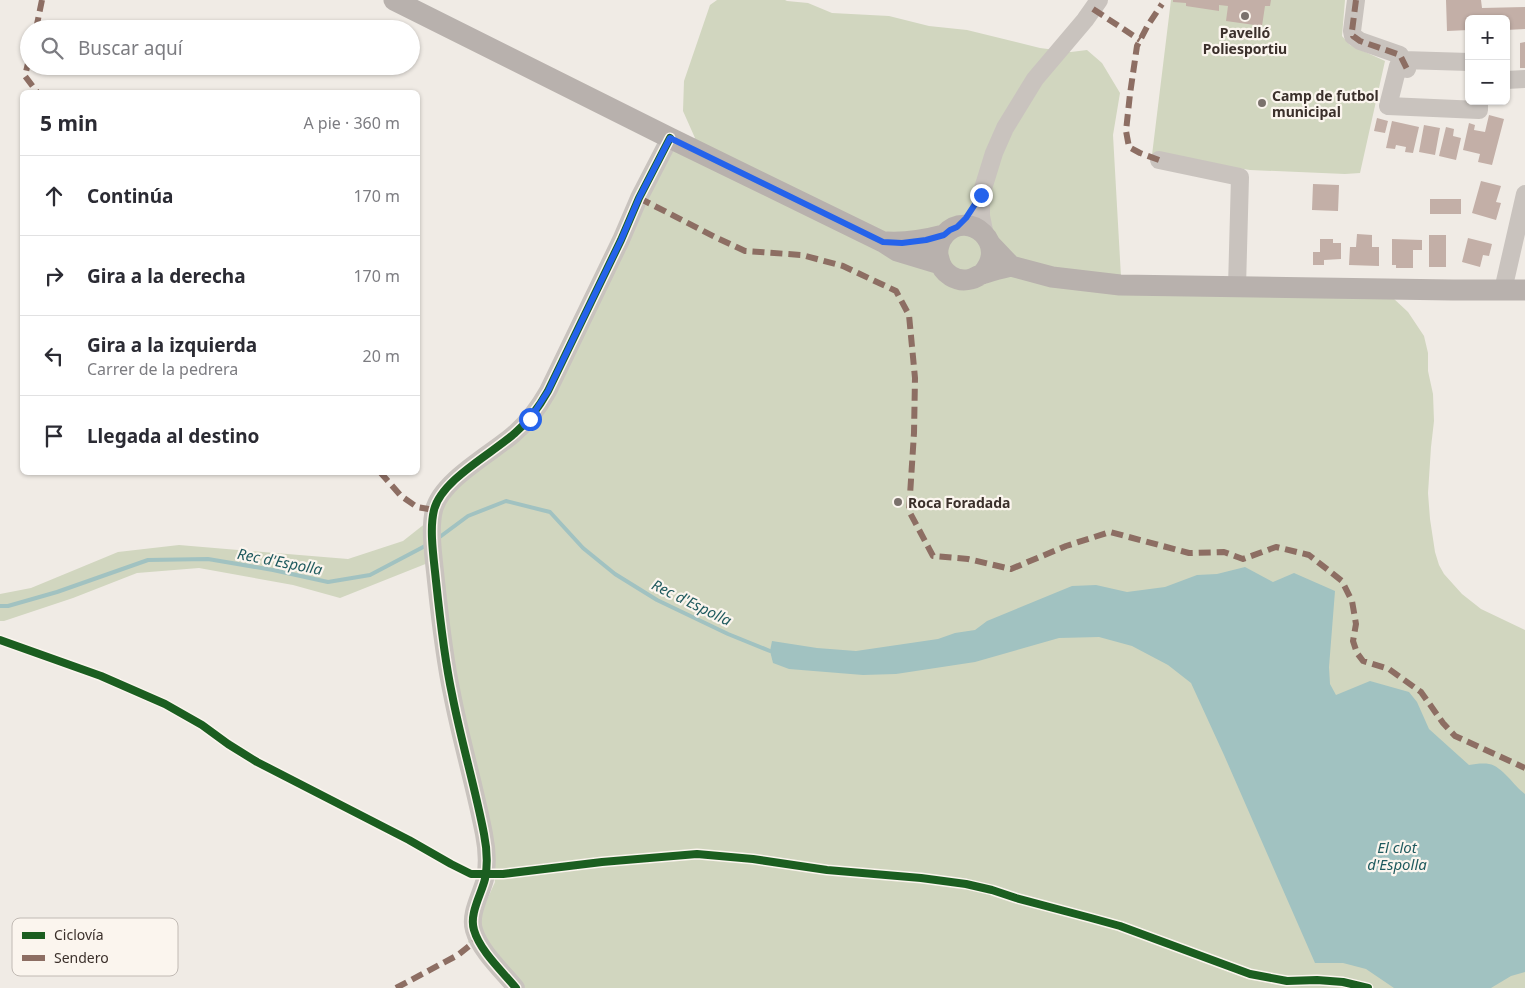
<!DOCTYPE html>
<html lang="es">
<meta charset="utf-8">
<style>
:root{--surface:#fff;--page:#f2f2f3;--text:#2b2b33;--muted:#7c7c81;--line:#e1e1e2}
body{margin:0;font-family:"Noto Sans",sans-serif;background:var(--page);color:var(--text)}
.controls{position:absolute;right:15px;top:15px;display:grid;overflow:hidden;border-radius:8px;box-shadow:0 1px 4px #0004}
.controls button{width:45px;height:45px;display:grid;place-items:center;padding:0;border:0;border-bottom:1px solid var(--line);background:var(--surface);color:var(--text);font:25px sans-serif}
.stop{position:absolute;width:15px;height:15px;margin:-11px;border:4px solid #2563eb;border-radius:50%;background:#fff}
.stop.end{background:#2563eb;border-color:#fff;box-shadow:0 1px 5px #0008}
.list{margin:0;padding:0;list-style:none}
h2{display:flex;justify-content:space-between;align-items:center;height:65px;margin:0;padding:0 20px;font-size:21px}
h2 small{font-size:16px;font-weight:400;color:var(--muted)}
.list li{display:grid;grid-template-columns:32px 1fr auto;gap:15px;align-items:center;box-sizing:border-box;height:80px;padding:0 20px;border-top:1px solid var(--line)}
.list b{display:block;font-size:19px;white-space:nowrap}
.list p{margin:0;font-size:16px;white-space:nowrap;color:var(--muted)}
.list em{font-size:16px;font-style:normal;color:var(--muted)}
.icon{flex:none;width:28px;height:28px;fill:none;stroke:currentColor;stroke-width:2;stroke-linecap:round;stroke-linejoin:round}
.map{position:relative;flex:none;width:1525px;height:988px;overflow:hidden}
.search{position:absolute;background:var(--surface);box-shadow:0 1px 4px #0004;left:20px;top:20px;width:400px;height:55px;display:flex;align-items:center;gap:12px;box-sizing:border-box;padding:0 18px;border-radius:28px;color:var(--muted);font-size:19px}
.panel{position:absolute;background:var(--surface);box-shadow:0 1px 4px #0004;left:20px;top:90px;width:400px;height:385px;border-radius:8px}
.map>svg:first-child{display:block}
.green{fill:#d1d6bf}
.water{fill:#a1c2c1}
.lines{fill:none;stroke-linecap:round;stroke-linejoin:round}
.stream{stroke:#a1c2c1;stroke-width:4}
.building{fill:#c3afa7}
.minor{stroke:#c9c3be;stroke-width:18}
.major{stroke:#b8b1ad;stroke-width:21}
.quiet{stroke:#8d6e63;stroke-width:6;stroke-dasharray:12 6;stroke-linecap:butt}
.cycleway-casing{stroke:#fbf5ee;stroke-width:11}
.cycleway{stroke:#1b5e20;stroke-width:8}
.route{stroke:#2563eb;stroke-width:6}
.poi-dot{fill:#7a716c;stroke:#fbf5ee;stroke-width:2}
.labels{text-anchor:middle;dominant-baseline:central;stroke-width:4.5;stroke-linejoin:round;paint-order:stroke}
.poi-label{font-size:14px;font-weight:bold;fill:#3b302b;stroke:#fbf5ee;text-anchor:start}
.water-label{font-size:15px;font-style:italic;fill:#1f5a5e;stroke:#fbf5ee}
.key{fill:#fbf5ee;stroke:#c1bab4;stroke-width:1}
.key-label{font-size:14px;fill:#3b302b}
</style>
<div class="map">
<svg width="1525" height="988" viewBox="0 0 1525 988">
<rect width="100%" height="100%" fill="#f0ebe5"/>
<!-- green -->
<path class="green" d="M717,0H785L787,1L808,3L832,13L889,16L929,26L967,30L1040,48L1071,52L1087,50L1102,63L1120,93L1113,135L1121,277L1393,298L1408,312L1424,336L1428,353V371L1433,394L1434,421L1431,447L1428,493L1430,519L1435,552L1439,565L1444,574L1462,594L1481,609L1525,630V988H525L516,976L468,942L495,882L442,633L438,559L340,598L293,585L199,568L137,573L73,598L4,621H0V594L31,588L118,552L179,545L348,559L403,541L436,515V499L533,414L670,136L687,144L695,138L683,111L684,81L710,5Z
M1171,0H1345L1342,36L1350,45L1385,61L1360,173L1345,174L1250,170L1152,155Z"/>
<!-- water -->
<path class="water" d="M1245,567L1273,582L1294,573L1335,591L1329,667L1330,684L1336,695L1370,681L1409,692L1417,702L1429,729L1469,765C1475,764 1483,763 1489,764C1502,766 1514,786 1525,794V972L1511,976L1491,988H1394L1366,969L1343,963H1315L1224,755L1191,683L1168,665L1132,646L1099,637L1059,638L975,662L896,674L863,675L789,669L773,663L770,651L772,641L817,648L856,651L938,639L955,633L975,630L987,621L1072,586L1096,585L1127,592L1165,587L1197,575L1217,574Z"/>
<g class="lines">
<!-- stream -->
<path class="stream" d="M437,539L468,516L506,501L550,512L583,548L615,574L657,600L728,634L770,651
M0,606H8L57,592L148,560L208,559L273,570L328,582L370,575L427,545"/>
</g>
<!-- building -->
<path class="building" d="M1173,0H1271L1270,6H1265L1262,26L1226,21L1228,6L1219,5V11L1186,6V3L1173,2Z
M1446,0H1481L1482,8L1525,7V29L1506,30V19H1469V30L1447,31Z
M1525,42V68H1520V43Z
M1489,115L1504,119L1492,165L1478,162L1480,154L1463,150L1469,123L1475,125L1474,130L1485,132Z
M1377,118L1388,121L1385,133L1374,131Z
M1392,121L1419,127L1413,153L1405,152L1406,147L1396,145L1395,149L1386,148Z
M1424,125L1440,128L1435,155L1419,152Z
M1446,127L1454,129L1453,136L1461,138L1456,160L1439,156Z
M1481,181L1501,186L1496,202L1501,203L1496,220L1472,213Z
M1313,184L1339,185L1338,211L1312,210Z
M1430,199H1461V214H1430Z
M1357,234L1372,235V247H1379V266L1349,265L1350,247H1356Z
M1429,235H1446V267H1429Z
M1468,238L1492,244L1489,256L1483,255L1480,267L1462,262Z
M1320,239H1333V243H1341V259L1324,260V265H1313V252H1320Z
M1392,239L1422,240V250H1413V268H1396V265H1392Z"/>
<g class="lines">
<!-- minor -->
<path class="minor" d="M1356,0L1352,31L1353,36L1360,41L1400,55L1407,69
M1469,62L1403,60L1398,66L1388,106L1479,110V101
M1506,80L1525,79
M1159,160L1240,177L1237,287
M985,235L981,216V195L994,153L1005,128L1035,79L1085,20L1099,0
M1503,290L1525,194
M516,988C502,971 480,951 474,930C469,914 481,895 485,879C488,864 487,849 484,834C475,787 461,741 452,694C444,657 440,619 436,581C434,560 429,530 434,510C441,480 493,453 515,433C529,421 539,407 548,391L621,240L639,198L670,138"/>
<!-- major -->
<path class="major" d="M394,0L670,138L883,242L897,251L940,264
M887,242C907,243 925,240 944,235
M991,245L1011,266L1052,277L1120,285L1453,290H1525
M982,274C1010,245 969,208 945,234C939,241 936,251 939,259C942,274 957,283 971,279C976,278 980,274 985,273C994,270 1002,268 1011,266"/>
<!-- quiet -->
<path class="quiet" d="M1356,0L1352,31L1353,36L1360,41L1400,55L1407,69
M1093,9L1140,40
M36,29L42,0
M29,59L25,76L37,92
M1159,160L1140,153L1129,147L1126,131L1130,94L1137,46L1148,25L1162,4
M639,198L715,237L745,251L802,255L843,266L896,291L909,315L915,378L914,433L909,511L933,556L968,559L1011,569L1066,546L1110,532L1189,553L1224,552L1243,559L1276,547L1309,555L1342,581L1352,601L1356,624L1353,641L1357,653L1363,661L1389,669L1421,692L1443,723L1455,736L1525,768
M380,472L401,496L417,507L434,510
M396,988L458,955L478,939"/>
<defs>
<path id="cycleway" d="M0,640L101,676L165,704L202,725L228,744L257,762L409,840L451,864L471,874H503L602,862L697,854L753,859L827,870L921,878L966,884L992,890L1016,898L1091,918L1120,926L1250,974L1287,981L1317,980L1343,982L1368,988
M516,988C502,971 480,951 474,930C469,914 481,895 485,879C488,864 487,849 484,834C475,787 461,741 452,694C444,657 440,619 436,581C434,560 429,530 434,510C441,480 493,453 515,433C529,421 539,407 548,391L621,240L639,198L670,138"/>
</defs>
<!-- cycleway casing -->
<use href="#cycleway" class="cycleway-casing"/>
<!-- cycleway -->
<use href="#cycleway" class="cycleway"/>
</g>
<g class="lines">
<!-- route -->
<path class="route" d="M530,419L548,391L621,240L639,198L670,138L883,242L902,243L926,240L944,235L950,230L957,227L966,218L981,195"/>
</g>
<!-- markers -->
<g class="poi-dot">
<circle cx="1245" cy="16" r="5"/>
<circle cx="1262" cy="103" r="5"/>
<circle cx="898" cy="502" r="5"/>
</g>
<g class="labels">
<!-- poi labels -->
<g class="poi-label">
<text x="1245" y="32" text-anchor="middle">Pavelló<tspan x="1245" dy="16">Poliesportiu</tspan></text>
<text x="1272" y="95">Camp de futbol<tspan x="1272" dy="16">municipal</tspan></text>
<text x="908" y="502">Roca Foradada</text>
</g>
<!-- water labels -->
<g class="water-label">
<text transform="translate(280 561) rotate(11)">Rec d'Espolla</text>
<text transform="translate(692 602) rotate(26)">Rec d'Espolla</text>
<text x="1397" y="847">El clot<tspan x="1397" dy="17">d'Espolla</tspan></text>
</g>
</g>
<!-- legend -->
<rect x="12" y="918" width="166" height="58" rx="8" class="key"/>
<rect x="22" y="932" width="23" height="7" fill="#1b5e20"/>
<rect x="22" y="955" width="23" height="6" fill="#8d6e63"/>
<g class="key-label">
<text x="54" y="940">Ciclovía</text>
<text x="54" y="963">Sendero</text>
</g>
</svg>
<div class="controls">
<button>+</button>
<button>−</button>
</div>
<div class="stop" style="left:530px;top:419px"></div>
<div class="stop end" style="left:981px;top:195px"></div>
<div class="search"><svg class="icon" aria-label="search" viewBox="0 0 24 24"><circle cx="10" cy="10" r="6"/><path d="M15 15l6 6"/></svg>Buscar aquí</div>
<section class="panel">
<h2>5 min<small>A pie · 360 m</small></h2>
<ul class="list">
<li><svg class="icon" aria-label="ahead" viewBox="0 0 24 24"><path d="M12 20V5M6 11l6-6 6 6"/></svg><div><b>Continúa</b></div><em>170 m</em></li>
<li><svg class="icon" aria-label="right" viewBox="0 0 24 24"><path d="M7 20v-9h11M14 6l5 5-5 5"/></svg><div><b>Gira a la derecha</b></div><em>170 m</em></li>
<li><svg class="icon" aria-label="left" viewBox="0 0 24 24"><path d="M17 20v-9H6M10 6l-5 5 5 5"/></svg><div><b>Gira a la izquierda</b><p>Carrer de la pedrera</p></div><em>20 m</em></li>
<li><svg class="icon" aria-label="arrive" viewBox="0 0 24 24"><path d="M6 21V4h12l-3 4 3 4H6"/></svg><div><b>Llegada al destino</b></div></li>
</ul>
</section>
</div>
